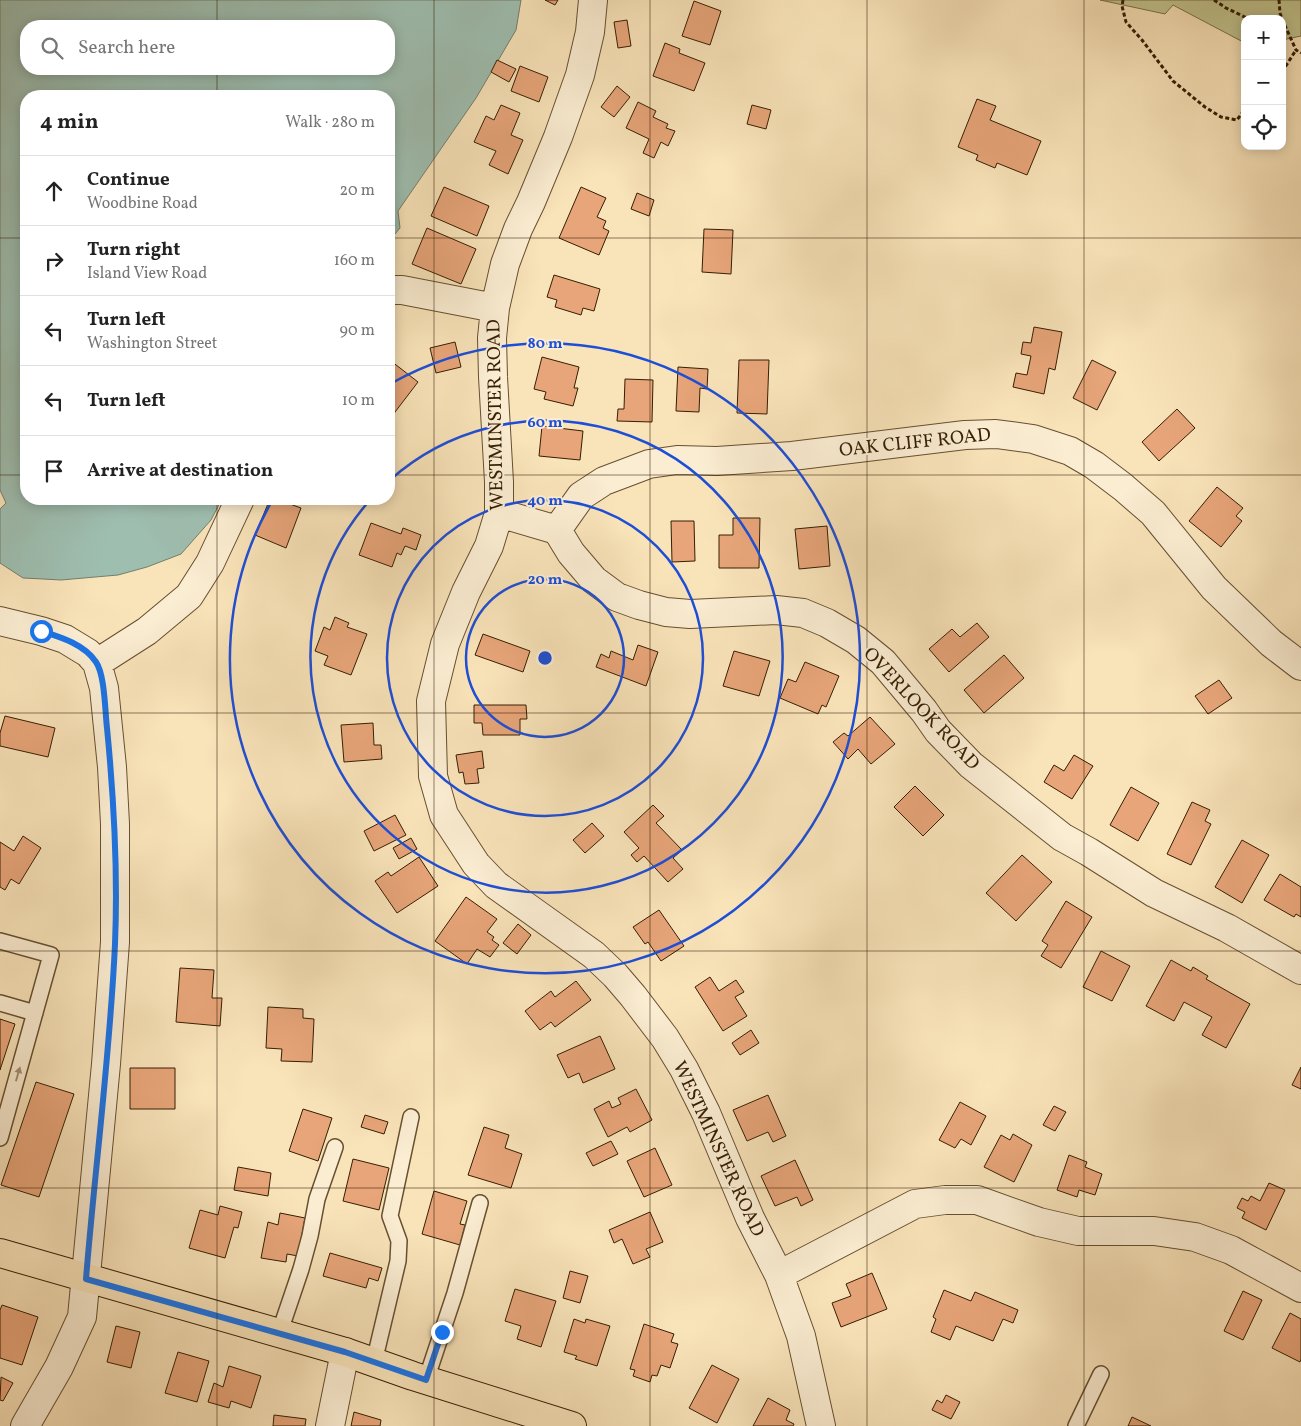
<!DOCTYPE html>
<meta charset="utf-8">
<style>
:root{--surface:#fff;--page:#f6f6f6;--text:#222;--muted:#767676;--line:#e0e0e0}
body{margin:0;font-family:Vollkorn,serif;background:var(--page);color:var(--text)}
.controls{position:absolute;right:15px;top:15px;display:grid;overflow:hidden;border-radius:10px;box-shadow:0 2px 12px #0003}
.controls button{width:45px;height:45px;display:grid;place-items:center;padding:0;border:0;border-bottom:1px solid var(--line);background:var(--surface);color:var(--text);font:25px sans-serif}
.stop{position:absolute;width:15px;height:15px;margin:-11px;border:4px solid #1a73e8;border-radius:50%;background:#fff}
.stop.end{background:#1a73e8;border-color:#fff;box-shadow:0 1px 5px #0008}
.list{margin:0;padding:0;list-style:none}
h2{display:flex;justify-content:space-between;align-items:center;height:65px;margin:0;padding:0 20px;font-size:21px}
h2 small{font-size:16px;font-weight:400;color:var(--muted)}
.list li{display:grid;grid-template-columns:32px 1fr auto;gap:15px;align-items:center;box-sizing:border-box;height:70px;padding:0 20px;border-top:1px solid var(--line)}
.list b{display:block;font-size:19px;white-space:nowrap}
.list p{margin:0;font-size:16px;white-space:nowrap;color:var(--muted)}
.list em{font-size:16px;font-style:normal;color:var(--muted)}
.icon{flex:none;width:28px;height:28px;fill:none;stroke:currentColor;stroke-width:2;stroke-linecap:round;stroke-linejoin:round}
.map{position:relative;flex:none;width:1301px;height:1426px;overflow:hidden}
.search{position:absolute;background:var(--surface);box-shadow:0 2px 12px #0003;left:20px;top:20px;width:375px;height:55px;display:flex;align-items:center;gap:12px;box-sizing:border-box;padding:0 18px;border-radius:20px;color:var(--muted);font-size:19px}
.panel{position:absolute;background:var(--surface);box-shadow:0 2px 12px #0003;left:20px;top:90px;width:375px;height:415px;border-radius:20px}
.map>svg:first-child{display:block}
.green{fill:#c1c38d;stroke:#7b7048}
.water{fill:#9ebeb0;stroke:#747e6b;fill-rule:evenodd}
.building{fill:#e7a579;stroke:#351e03}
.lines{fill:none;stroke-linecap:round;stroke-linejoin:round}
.lane-casing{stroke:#664f30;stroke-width:18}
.street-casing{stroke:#664f30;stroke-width:30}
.primary-casing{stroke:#351e03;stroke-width:30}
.path{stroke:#351e03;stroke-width:3;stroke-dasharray:4 2.5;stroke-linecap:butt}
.lane{stroke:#fbedd2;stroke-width:15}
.street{stroke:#fbedd2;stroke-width:28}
.primary{stroke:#f9e3b9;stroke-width:28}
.oneway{fill:#a29075}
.route{stroke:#1a73e8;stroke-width:6}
.grid{fill:none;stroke:#351e03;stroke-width:1;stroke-opacity:0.55}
.ring{fill:none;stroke:#1d4ed8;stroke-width:2.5}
.labels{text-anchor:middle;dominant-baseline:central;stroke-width:4;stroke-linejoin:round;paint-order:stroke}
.street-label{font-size:19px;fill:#351e03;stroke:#fbedd2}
.centre{fill:#1d4ed8;stroke:#fbedd2;stroke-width:2.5}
.ring-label{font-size:15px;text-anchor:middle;font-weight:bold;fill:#1d4ed8;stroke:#fbedd2;stroke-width:4;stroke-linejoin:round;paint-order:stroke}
</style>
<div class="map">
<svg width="1301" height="1426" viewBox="0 0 1301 1426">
<rect width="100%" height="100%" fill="#f9e3b9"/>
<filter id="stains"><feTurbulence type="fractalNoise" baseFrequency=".004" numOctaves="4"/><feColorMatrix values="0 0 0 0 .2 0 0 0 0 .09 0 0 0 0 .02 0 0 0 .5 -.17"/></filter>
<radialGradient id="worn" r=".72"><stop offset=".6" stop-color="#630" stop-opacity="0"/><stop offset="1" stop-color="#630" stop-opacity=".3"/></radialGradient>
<!-- green -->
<path class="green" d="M1100,0H1301V36L1282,40V19H1245V43L1173,5L1165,14Z"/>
<!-- water -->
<path class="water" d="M0,0H521L516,30L476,98L398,211L400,228L389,241V96H26V499H222L211,520L181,554L147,567L118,575L61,580L43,579L23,578L0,563V509L6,503L0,490ZM26,26H389V69H26Z"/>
<!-- building -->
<path class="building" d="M545,0H558L555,5Z
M694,1L721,11L710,45L682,36Z
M627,20L631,46L618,48L614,22Z
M665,43L680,49L679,53L705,63L694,91L653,76Z
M497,60L516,69L509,82L491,72Z
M520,66L548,77L539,102L511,91Z
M617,86L630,97L614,117L601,107Z
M977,99L996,106L990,120L1041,141L1027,175L997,163L995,168L976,160L978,155L958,147Z
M638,102L656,111L653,117L668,124L666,128L675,131L668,146L661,142L654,158L643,153L649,139L626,128Z
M501,105L520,113L511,135L523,140L508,174L489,165L496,151L474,142L486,116L494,120Z
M752,105L771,110L766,129L747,124Z
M444,187L489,206L477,236L431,216Z
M581,187L606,198L597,217L606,221L603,228L609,231L599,255L559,238Z
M637,193L654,200L649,216L631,209Z
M427,228L476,249L461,284L412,264Z
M704,229L733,230L731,274L702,272Z
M554,275L600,289L594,311L583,308L581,315L555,307L557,300L547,297Z
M1034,327L1062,332L1055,370L1049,368L1044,394L1013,387L1016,373L1027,375L1031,356L1021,354L1023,342L1031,343Z
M455,342L461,367L436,373L430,348Z
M542,357L579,367L574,388H578L573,406L544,399L546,392L534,389Z
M739,360H769L767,414L737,413Z
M1092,360L1116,372L1097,410L1073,398Z
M391,361L418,382L392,416L389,414L390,402L389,400V363Z
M678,367L708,369L707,389L700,388L699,412L676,411Z
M625,379L653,380L652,422L617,421L618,409H624Z
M1177,409L1195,428L1159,461L1142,442Z
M542,426L583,431L580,460L539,456Z
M1217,487L1243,508L1236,516L1242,521L1221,547L1189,521Z
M270,499H276L301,508L286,548L255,535Z
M733,518H760L759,568H719V535H733Z
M671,521H694L695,561L672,562Z
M371,523L401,534L403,528L421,535L416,550L405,546L401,555L397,553L392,567L359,555Z
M827,526L830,566L799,569L795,529Z
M335,617L349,623L347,627L367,634L351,675L324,665L328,656L315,651L324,627L330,630Z
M977,623L989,637L949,672L929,649L952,629L960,637Z
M483,634L530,651L523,672L475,655Z
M638,645L658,652L646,686L596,667L601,654L609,658L611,651L633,660Z
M734,651L770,661L759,696L723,686Z
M1004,655L1024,678L984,713L964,690Z
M805,662L839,676L826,707L822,705L818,714L780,698L788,679L796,682Z
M1219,680L1232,698L1208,714L1195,696Z
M474,705H526L527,719H520V735H483L482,723H474Z
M5,716L55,728L48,757L0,746V733Z
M870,717L895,744L871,764L858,749L848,759L833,742L844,733L848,736Z
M373,723L374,745H381L382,759L344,762L341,725Z
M482,751L484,768L477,769L479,783L465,784L463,772L459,773L456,755Z
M1074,755L1093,766L1072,799L1044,782L1054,765L1064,771Z
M915,786L944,815L923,836L894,807Z
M1131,787L1159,803L1138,841L1110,825Z
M1192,802L1210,810L1205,821L1211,824L1191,865L1167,854Z
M653,805L664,816L656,823L682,850L673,858L683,869L668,882L644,856L637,862L631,855L639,848L624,832Z
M395,815L406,835L374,851L364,831Z
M592,823L604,836L585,853L573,840Z
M23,836L41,848L19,884L11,879L5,890L0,887V842L14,851Z
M411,838L417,849L399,859L393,848Z
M1242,840L1269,855L1242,903L1215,887Z
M1022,855L1052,882L1016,921L986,893Z
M419,857L438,886L397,913L375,881L388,872L391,876Z
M1280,874L1301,887V917L1296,914L1294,917L1264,900Z
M466,897L497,919L487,932L494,937L492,940L499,945L490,957L477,949L467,964L435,941Z
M1066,901L1092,917L1061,968L1041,956L1048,945L1042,941Z
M659,910L684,946L661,961L648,942L645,944L633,927Z
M518,924L531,935L517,954L503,943Z
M1101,951L1130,966L1112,1001L1083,987Z
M1171,960L1191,971L1193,967L1208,976L1206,979L1250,1004L1226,1048L1202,1035L1212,1017L1184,1002L1174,1021L1146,1006Z
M180,968L214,970L212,998H222L220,1026L176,1022Z
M710,977L719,991L736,980L744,992L735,997L747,1016L723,1031L695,987Z
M576,981L591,1000L555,1027L551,1022L540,1030L525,1011L551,991L555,997Z
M268,1007L303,1009V1018L314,1019L312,1062L281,1061L282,1049L266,1048Z
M0,1019L15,1024L0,1070Z
M751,1030L759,1043L740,1055L732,1043Z
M600,1036L615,1069L583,1083L579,1073L568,1078L557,1055Z
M1301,1067V1089L1292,1085Z
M130,1068H175V1109H130Z
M36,1082L74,1094L39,1197L1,1185Z
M636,1089L652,1120L630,1132L627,1127L608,1137L594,1109L609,1101L612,1108L621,1104L618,1098Z
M768,1095L786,1136L773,1142L768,1132L747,1141L733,1110Z
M960,1102L986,1116L971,1145L961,1139L955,1148L939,1140Z
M1054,1106L1066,1112L1055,1131L1043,1125Z
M303,1109L332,1118L318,1161L289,1151Z
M365,1115L388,1122L384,1134L361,1127Z
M484,1127L509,1135L505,1148L522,1154L511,1188L468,1175Z
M1013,1134L1032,1145L1014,1182L984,1167L1001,1135L1010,1140Z
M611,1141L618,1154L593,1166L586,1153Z
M655,1148L672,1185L644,1197L627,1161Z
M1069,1155L1087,1162L1085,1167L1102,1174L1095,1195L1079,1190L1077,1197L1057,1190Z
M353,1159L389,1168L379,1210L343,1201Z
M795,1160L813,1200L801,1206L797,1197L775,1206L761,1176Z
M238,1167L271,1173L268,1196L234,1190Z
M1269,1183L1285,1190L1266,1230L1242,1218L1245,1212L1237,1208L1242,1198L1248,1201L1251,1196L1260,1201Z
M434,1191L467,1201L460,1224L465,1225L460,1245L422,1234Z
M220,1206L242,1212L238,1228L234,1227L225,1258L189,1248L200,1210L218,1215Z
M650,1212L663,1242L646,1249L650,1257L633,1264L622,1239L614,1243L609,1230Z
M280,1213L305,1218L298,1256L287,1254L286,1262L261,1258L268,1222L278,1225Z
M330,1253L382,1268L378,1281L369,1278L366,1288L323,1276Z
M570,1271L588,1276L580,1303L563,1298Z
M872,1273L887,1309L841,1327L832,1303L851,1296L846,1284Z
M515,1289L556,1301L541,1347L517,1339L521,1326L505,1321Z
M944,1290L971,1301L975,1292L1018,1310L1013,1323L1003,1319L993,1341L956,1326L950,1340L931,1332L936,1319L933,1317Z
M1243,1291L1262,1300L1243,1340L1224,1331Z
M2,1305L38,1317L22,1365L0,1358V1310Z
M1290,1313L1301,1319V1359L1300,1362L1272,1348Z
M574,1319L585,1323L586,1319L610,1326L597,1366L575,1359L577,1356L564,1352Z
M644,1324L674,1334L671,1342L678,1344L670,1368L661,1365L657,1376L652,1375L650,1382L633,1376L635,1370L630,1369Z
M116,1326L140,1332L131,1368L107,1362Z
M178,1352L209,1361L197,1402L165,1393Z
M712,1365L739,1379L717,1423L689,1408Z
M229,1366L261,1376L251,1408L231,1401L229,1408L208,1402L214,1383L223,1387Z
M1,1377L13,1383L3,1401L0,1400Z
M946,1395L960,1402L951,1419L932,1410L937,1400L942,1403Z
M768,1398L790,1410L786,1420L794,1424L793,1426H753Z
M354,1412L381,1420L380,1426H351Z
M274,1415L306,1419L305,1426H273Z
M1132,1417L1151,1426H1128Z"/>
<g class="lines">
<defs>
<path id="lane" d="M0,941L51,955L0,1138
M0,1003L35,1013
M279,1334L301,1269L310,1236L317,1199L335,1147
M374,1362L398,1261L399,1241L390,1216L411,1117
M426,1380L455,1293L480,1203
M1076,1426L1101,1374"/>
<path id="street" d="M593,0L590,32L580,75L558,137L531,202L518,229L505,264L495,308L492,338L493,377L499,482V513L489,546L466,592L445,644L431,701L433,776L444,815L476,864L496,885L594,955L615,975L633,996L665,1038L684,1069L706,1113L750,1218L779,1275L801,1336L821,1426
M389,290H402L495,308
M499,513L557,530L581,496L604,481L649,464L677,460L717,461L792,456L965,435L996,434L1033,439L1070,451L1094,465L1123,487L1153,513L1214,588L1271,643L1301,666
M557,530L571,553L594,580L617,597L639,605L666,612L690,614L776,610L803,613L827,623L856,640L883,662L924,711L938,731L971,765L1062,837L1089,852L1154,893L1227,928L1301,970
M0,621L41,631L65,639L88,653L97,663L104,688L112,767L115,824V942L106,1064L82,1317L59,1367L25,1426
M97,663L147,631L189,596L210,563L240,499
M779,1275L915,1204L945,1200H977L1039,1222L1078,1231H1154L1195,1237L1231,1250L1301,1288
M330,1426L345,1352"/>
<path id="primary" d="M0,1253L345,1352L413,1376L572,1426"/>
</defs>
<!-- lane casing -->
<use href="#lane" class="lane-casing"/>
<!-- street casing -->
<use href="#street" class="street-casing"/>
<!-- primary casing -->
<use href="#primary" class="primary-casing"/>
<!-- path -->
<path class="path" d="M1123,0L1122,6L1126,22L1142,40L1173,81L1205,107L1221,117L1237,120L1245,109
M1214,0L1226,8L1249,19
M1279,0L1280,13L1282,19
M1282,19L1296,50L1301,53
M1282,72L1296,50"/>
<!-- lane -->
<use href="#lane" class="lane"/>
<!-- street -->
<use href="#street" class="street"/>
<!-- primary -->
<use href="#primary" class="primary"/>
</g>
<!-- one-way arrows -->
<defs><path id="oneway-solid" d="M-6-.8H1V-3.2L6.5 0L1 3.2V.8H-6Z" transform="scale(1.25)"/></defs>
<use class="oneway" href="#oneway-solid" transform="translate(18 1074) rotate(-74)"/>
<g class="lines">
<!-- route -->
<path class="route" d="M41,631C60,637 84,644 96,662C105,675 105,712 107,728C114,800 118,872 115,944C110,1056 95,1167 86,1279L345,1352L426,1380L442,1332"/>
</g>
<!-- grid -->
<path class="grid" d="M217,0V26M434,0V1426M650,0V1426M867,0V1426M1084,0V1426M217,69V96M0,238H26M389,238H1301M0,475H26M389,475H1301M217,499V1426M0,713H1301M0,951H1301M0,1188H1301"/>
<!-- distance rings -->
<g class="ring">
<circle cx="545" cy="658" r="79"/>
<circle cx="545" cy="658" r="158"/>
<path d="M390 480A236 236 0 1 1 370 500"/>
<path d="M390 384A315 315 0 1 1 272 501"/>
</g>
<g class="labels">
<!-- street labels -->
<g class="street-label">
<text transform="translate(496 415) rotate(-91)">WESTMINSTER ROAD</text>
<text transform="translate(915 443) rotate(-6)">OAK CLIFF ROAD</text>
<text transform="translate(921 709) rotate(47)">OVERLOOK ROAD</text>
<text transform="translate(718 1149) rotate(65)">WESTMINSTER ROAD</text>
</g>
</g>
<circle cx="545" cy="658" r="8" class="centre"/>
<g class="ring-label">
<text x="545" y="348">80 m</text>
<text x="545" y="427">60 m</text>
<text x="545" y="505">40 m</text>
<text x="545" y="584">20 m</text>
</g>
<rect width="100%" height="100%" filter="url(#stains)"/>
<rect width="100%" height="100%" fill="url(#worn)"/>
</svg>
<div class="controls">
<button>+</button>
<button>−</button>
<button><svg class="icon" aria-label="locate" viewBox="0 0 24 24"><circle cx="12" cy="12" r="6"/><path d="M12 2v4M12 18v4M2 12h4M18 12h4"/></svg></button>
</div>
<div class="stop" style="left:41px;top:631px"></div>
<div class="stop end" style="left:442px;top:1332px"></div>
<div class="search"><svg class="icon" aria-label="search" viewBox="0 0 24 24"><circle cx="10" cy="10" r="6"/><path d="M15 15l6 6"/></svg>Search here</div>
<section class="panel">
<h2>4 min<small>Walk · 280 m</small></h2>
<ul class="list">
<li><svg class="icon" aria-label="ahead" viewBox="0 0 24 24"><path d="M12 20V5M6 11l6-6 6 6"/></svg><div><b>Continue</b><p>Woodbine Road</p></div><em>20 m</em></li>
<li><svg class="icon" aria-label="right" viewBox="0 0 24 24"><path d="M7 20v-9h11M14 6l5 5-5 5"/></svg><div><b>Turn right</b><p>Island View Road</p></div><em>160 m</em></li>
<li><svg class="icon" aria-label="left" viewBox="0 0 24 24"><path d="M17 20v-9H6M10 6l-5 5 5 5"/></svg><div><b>Turn left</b><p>Washington Street</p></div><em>90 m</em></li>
<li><svg class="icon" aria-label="left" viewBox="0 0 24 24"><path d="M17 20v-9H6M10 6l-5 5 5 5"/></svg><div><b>Turn left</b></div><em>10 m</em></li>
<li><svg class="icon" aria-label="arrive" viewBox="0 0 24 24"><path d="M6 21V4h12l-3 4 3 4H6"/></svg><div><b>Arrive at destination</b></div></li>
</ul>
</section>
</div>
